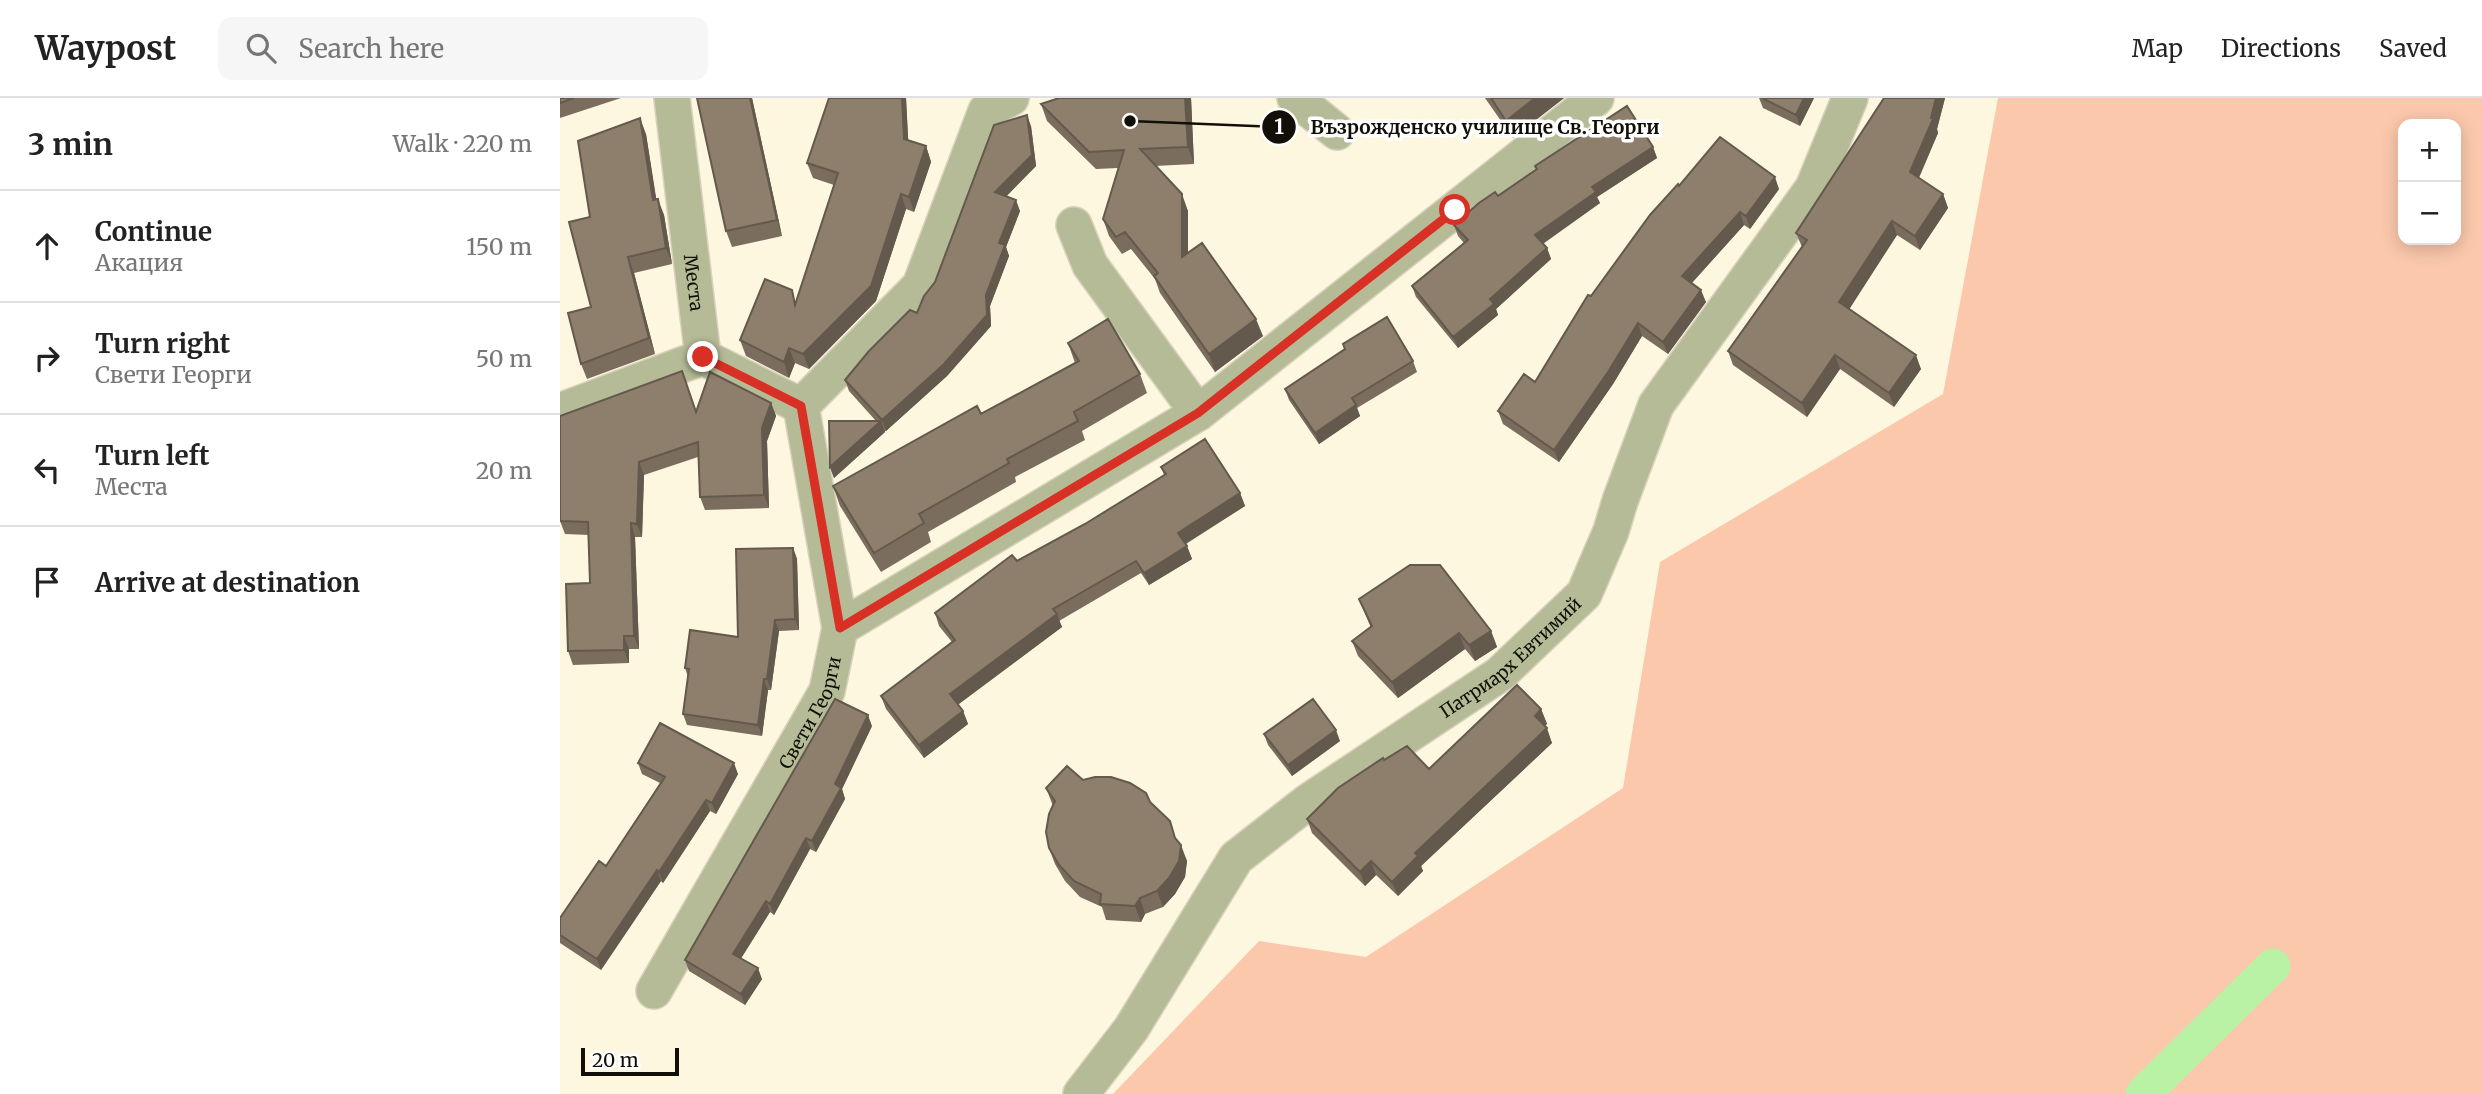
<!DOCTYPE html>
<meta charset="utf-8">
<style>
:root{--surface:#fff;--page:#f6f6f6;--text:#222;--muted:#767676;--line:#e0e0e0}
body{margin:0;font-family:Merriweather,serif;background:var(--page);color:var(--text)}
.controls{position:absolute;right:21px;top:21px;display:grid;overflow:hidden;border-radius:14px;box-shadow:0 4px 18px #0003}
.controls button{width:63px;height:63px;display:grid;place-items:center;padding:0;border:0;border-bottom:2px solid var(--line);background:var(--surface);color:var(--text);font:35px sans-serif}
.scale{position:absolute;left:21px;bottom:18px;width:98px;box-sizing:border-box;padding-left:7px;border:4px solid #110f07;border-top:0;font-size:19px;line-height:24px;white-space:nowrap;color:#110f07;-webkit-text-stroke:5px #fff;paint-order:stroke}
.stop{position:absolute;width:21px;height:21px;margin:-16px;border:5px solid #d93025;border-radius:50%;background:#fff}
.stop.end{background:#d93025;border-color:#fff;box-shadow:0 2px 7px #0008}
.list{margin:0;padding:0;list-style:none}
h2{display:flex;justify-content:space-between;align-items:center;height:91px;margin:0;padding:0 28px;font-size:30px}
h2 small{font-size:23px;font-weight:400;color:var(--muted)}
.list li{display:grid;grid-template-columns:46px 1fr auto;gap:21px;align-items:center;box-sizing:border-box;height:112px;padding:0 28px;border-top:2px solid var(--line)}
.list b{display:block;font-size:26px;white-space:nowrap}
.list p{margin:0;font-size:23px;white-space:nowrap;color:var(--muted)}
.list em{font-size:23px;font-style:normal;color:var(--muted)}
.icon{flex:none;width:38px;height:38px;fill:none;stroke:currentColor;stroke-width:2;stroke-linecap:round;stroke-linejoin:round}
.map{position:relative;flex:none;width:1922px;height:996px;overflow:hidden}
header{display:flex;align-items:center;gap:42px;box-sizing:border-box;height:98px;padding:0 35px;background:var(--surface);border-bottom:2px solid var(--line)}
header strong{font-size:33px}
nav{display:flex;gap:38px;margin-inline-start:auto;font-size:24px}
.search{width:490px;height:63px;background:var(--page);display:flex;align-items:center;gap:18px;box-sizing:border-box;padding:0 24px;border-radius:14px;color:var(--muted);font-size:26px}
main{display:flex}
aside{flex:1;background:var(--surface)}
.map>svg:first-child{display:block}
.green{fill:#fbc8ab;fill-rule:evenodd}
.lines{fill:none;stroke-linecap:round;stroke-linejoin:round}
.canal{stroke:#b9f1a5;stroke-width:35}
.minor-casing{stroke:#d8d2bc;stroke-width:38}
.minor{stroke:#b5bb96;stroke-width:35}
.wall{fill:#7a6d5e}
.shaded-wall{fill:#63594c}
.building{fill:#8e7f6d;stroke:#63594c;stroke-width:2}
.route{stroke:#d93025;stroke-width:9}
.labels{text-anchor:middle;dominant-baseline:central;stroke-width:7;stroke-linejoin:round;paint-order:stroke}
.street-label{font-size:18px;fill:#110f07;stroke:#fff}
.leader{fill:none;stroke:#110f07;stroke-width:2.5}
.callout-dot{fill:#110f07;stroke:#fff;stroke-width:2.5}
.mark-label{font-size:21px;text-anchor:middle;font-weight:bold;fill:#fff}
.callout-label{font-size:19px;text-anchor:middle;font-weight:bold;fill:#110f07;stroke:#fff;stroke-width:7;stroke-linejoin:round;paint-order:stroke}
</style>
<header>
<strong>Waypost</strong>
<div class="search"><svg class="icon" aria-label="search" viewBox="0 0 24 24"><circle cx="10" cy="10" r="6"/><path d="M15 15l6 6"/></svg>Search here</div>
<nav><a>Map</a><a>Directions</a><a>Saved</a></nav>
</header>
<main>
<aside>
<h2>3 min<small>Walk · 220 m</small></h2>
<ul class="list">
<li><svg class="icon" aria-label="ahead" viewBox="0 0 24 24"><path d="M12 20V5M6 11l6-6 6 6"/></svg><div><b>Continue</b><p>Акация</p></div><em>150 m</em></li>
<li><svg class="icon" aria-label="right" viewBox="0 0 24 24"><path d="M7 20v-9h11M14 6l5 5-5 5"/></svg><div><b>Turn right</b><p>Свети Георги</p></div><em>50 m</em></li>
<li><svg class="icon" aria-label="left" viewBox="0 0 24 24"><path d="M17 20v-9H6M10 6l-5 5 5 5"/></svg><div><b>Turn left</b><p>Места</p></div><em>20 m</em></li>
<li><svg class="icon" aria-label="arrive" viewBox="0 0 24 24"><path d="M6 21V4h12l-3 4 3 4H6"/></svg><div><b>Arrive at destination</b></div></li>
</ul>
</aside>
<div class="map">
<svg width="1922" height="996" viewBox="0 0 1922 996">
<rect width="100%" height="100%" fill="#fef7df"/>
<!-- green -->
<path class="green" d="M1438,0H1922V996H553L699,843L806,859L1063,690L1100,464L1383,296ZM1843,26H1896V142H1843Z"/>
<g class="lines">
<!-- canal -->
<path class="canal" d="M1583,996L1713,868"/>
<defs>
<g id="minor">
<path id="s1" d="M112,0L143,259L241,308"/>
<path d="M735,0L777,34"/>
<path d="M514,127L530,167L638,315"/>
<path d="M0,313L143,259"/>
<path d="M280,530L638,315L1036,0"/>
<path id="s2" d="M94,893L267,593L280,530L241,308L360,188L426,13L451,0"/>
<path id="s3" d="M521,996L571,931L676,760L749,703L940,576L1024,496L1051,433L1060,403L1096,307L1253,90L1290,0"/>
</g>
</defs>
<!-- minor casing -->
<use href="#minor" class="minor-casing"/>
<!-- minor -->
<use href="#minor" class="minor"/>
</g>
<!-- wall -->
<path class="wall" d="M0,0H61L0,20Z
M192,0L222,138L172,149L166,133Z
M269,0H346L348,42L366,48L371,64L354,114L346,111L316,203L249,271L235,265L229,280L186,258L180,242L236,204L274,87L253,80L247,65Z
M631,0L634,66L595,68L628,113V155L703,238L655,274L600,195L595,181L571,151L562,156L549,138L543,121L558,70L536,71L487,23L481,6Z
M925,0H1004L953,40Z
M1199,0H1254L1240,28L1203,10Z
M1324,0H1385L1377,31L1378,35L1359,80L1383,96L1388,110L1360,152L1337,137L1289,210L1361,271L1334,309L1280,271L1247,319L1173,267L1168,253L1242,149L1236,135Z
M471,28L476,68L446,98L460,113L446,149L449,158L430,208L431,228L387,278L326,333H325V334L274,380L270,369L316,323L289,293L285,282L357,215L375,184Z
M86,36L96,101L104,117L112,166L74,175L95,256L27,281L21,266L31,209L30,119Z
M1093,49L1097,60L1037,99L1040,105L983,146L987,150L991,161L936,211L938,217L898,250L856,199L852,188L904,145L898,138L894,127L976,71L975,68Z
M1119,88L1219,91L1190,131L1184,127L1132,185L1146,204L1108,256L1082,238L1053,286L999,364L943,326L938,313L975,284L1031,198Z
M508,245L580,276L587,295L522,333L525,342L455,379L456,384L368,434L371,444L321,474L280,408L273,388L421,316L515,265Z
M783,246L853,263L857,274L797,310L800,318L759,346L729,302L725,291L784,251Z
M211,305L216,318L207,343L209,410L145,412L140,399L138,359L84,377L82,439H75L79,551H69V565L13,567L8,553L30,485L29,437L5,436L0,423L136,314Z
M601,369L680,395L685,408L626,446L632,461L589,487L581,475L499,523L502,529L398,606L403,613L408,626L364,660L326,611L321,598L392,544L379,528L375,515L457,463L525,426L604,377Z
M233,450L237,461L239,532L219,533L211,592H208L202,638L127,627L123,616L128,579L125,570L178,539Z
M799,501L931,533L937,549L915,563L905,551L838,600L798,558L792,543L811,530Z
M981,611L987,626L984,628L992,645L861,768L863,773L838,798L816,777L805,788L752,735L747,721L824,662L869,671Z
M312,628L282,691L285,701L256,754L250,751L214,817L210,814L181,860L202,881L185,907L129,873L125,862Z
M704,636L780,643L732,678L708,647Z
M78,665L178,676L156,716L150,713L103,785L101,783L41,872L0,845V820L46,768L100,685L82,676Z
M523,682L590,704L616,741L627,763L625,779L615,796L603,809L585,816L581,824L546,822L542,809L520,799L505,783L495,766L489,750L493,708L486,690Z"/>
<!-- shaded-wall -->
<path class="shaded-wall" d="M190,0H192L222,138L217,122Z
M342,0H346L349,56L344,41Z
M625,0H631L634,66L628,49Z
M975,0H1004L953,40L946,23Z
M1244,0H1254L1240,28L1236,17Z
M1376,0H1385L1377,31L1378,35L1355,88L1350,74L1371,20Z
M467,17L471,28L476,68L439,106L435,94Z
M80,20L86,36L99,118L93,102Z
M366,48L371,64L354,114L349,99Z
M1093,49L1097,60L1037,99L1040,105L979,148L975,137L1032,89Z
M1215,79L1219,91L1190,131L1186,118Z
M341,96L346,111L316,203L249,271L243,256Z
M622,96L628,113V176L622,159Z
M1383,96L1388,110L1360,152L1355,138Z
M98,101L104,117L112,166L106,150Z
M456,102L460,113L446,149L449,158L430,208L431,228L387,278L326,333L322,322L439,145Z
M1180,114L1184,127L1127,190L1122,178Z
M1332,123L1337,137L1285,218L1279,204Z
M987,150L991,161L936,211L938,217L898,250L893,239L930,201Z
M68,159L74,175L95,256L89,240Z
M1141,192L1146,204L1108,256L1103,244Z
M696,221L703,238L655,274L649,256Z
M1078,225L1082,238L1053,286L999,364L994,352Z
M229,250L235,265L229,280L224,264Z
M1275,257L1280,271L1247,319L1242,305Z
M1356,257L1361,271L1334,309L1329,295Z
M211,305L216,318L207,343L209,410L204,397L202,330Z
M796,307L800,318L759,346L755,335Z
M321,323L325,334L274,380L270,369Z
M79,364L84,377L82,439L77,426Z
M680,395L685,408L623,447L618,435Z
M71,425L75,439L79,551L74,538Z
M627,448L632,461L589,487L584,475Z
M233,450L237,461L239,532L235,521Z
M497,516L502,529L395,609L390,596Z
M215,522L219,533L211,592L207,581Z
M931,533L937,549L915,563L909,547Z
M899,535L905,551L838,600L832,584Z
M64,538L69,551V565L64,552Z
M204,581L208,592L202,638L198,627Z
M981,611L987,626L980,632L975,618Z
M403,613L408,626L364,660L359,647Z
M308,617L312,628L282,691L285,701L256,754L252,743L275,686Z
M987,630L992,645L861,768L863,773L838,798L832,784L855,755Z
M776,632L780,643L732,678L728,667Z
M174,665L178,676L156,716L152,705Z
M146,702L150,713L103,785L99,774Z
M610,723L620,755L621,747L627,763L625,779L615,796L603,809L597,793Z
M246,740L250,751L214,817L210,806Z
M811,763L816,777L805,788L800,774Z
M97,772L101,783L41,872L37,861Z
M580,800L585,816L581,824L575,808Z
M206,803L210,814L177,867L173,856Z
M198,870L202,881L185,907L181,896Z"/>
<!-- building -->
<path class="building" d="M0,0H14L0,5Z
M137,0H190L217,122L166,133Z
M269,0H342L344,41L366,48L349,99L341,96L311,188L243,256L229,250L224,264L180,242L205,181L232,192L235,207L278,75L247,65Z
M499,0H625L628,49L580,51L622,96V159L642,145L696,221L649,256L594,178L598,175L565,134L556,139L543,121L564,52L529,54L481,6Z
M931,0H975L946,23Z
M1202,0H1244L1236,17Z
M1324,0H1376L1371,20L1373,21L1350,74L1383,96L1355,138L1332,123L1279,204L1356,257L1329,295L1275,257L1242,305L1168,253L1247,142L1236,135Z
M1067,8L1093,49L1032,89L1036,94L975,137L987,150L930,201L934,206L893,239L852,188L908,142L894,127L919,105L935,94L938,98L977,71L975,68Z
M467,17L472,57L435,94L456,102L439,145L445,147L426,197L427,217L383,267L322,322L285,282L309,253L350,212L357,215L364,198L375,184L434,27Z
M80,20L93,102L98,101L106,150L68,159L89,240L21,266L8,215L31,209L9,124L30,119L18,43Z
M1160,39L1215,79L1186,118L1180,114L1122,178L1141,192L1103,244L1078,225L1048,274L994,352L938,313L964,276L975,284L1028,197L1031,198L1090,117L1118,86L1119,88Z
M827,219L853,263L792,300L796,307L755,335L725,291L785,251L783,246Z
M548,221L580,276L514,314L518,323L447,361L449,365L359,416L364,425L314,455L273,388L417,308L421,316L519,263L508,245Z
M122,273L136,314L150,274L211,305L202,330L204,397L140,399L138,344L79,364L77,426L71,425L74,538H64V552L8,553L6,486L30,485L28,424L0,423V318Z
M269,323H321L270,369Z
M645,341L680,395L618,435L627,448L584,475L576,463L493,511L497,516L390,596L403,613L359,647L321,598L395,542L375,515L452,457L457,463L525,426L606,376L601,369Z
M233,450L235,521L215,522L207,581H204L198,627L123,616L129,571L125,570L130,532L178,539L176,451Z
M850,467H880L931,533L909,547L899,535L832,584L792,543L812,528L799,501Z
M957,587L981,611L975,618L987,630L855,755L858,758L832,784L811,763L800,774L747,721L778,690L823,660L824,662L847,648L869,671Z
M275,601L308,617L275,686L281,690L252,743L246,740L210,806L206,803L173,856L198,870L181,896L125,862Z
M753,601L776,632L728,667L704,636Z
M100,625L174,665L152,705L146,702L99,774L97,772L37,861L0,837V820L39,763L46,768L105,679L78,665Z
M507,668L523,682L535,679H551L570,685L586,695L590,704L610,723L615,740L621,747L619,763L609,780L597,793L580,800L575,808L540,806L541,796L514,783L499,767L489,750L486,734L489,716L495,703L486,690Z"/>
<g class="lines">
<!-- route -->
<path class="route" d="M143,259L241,308L280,530L638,315L895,112"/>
</g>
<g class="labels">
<!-- street labels -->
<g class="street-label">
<text stroke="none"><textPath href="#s1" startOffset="186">Места</textPath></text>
<text stroke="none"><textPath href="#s3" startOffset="623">Патриарх Евтимий</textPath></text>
<text stroke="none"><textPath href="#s2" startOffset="320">Свети Георги</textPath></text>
</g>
</g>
<!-- callouts -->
<path class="leader" d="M570 23L719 29"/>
<g class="callout-dot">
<circle cx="570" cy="23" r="7"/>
<circle cx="719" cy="29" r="18"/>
</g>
<g class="mark-label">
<text x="719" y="36">1</text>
</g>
<g class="callout-label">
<text x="925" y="36">Възрожденско училище Св. Георги</text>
</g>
</svg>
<div class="controls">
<button>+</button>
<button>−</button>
</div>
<div class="scale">20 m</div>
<div class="stop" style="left:895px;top:112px"></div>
<div class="stop end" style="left:143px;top:259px"></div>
</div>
</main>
